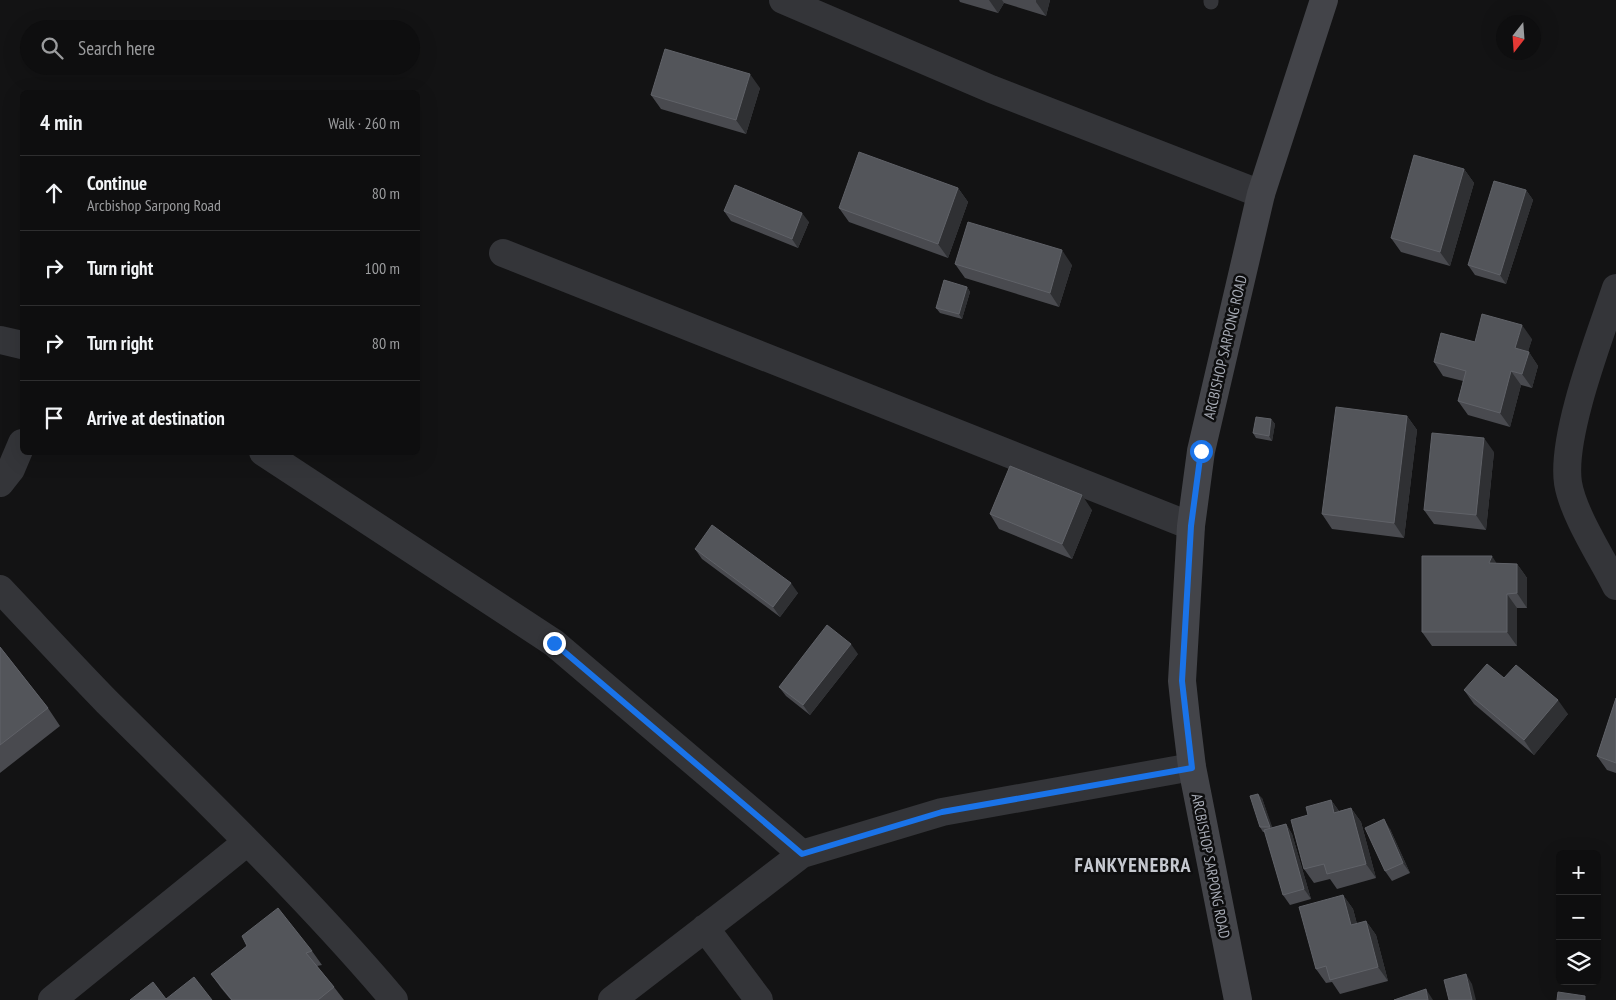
<!DOCTYPE html>
<meta charset="utf-8">
<style>
:root{--surface:#0e0e0f;--page:#1c1c1d;--text:#f1f3f6;--muted:#9b9c9e;--line:#2e2e2f}
body{margin:0;font-family:"PT Sans Narrow",sans-serif;background:var(--page);color:var(--text)}
.controls{position:absolute;right:15px;bottom:15px;display:grid;overflow:hidden;border-radius:8px;box-shadow:0 5px 20px #0002}
.controls button{width:45px;height:45px;display:grid;place-items:center;padding:0;border:0;border-bottom:1px solid var(--line);background:var(--surface);color:var(--text);font:25px sans-serif}
.compass{position:absolute;left:1496px;top:15px;width:45px;height:45px;border-radius:50%;background:var(--surface);box-shadow:0 5px 20px #0002;rotate:197deg}
.stop{position:absolute;width:15px;height:15px;margin:-11px;border:4px solid #1a73e8;border-radius:50%;background:#fff}
.stop.end{background:#1a73e8;border-color:#fff;box-shadow:0 1px 5px #0008}
.list{margin:0;padding:0;list-style:none}
h2{display:flex;justify-content:space-between;align-items:center;height:65px;margin:0;padding:0 20px;font-size:21px}
h2 small{font-size:16px;font-weight:400;color:var(--muted)}
.list li{display:grid;grid-template-columns:32px 1fr auto;gap:15px;align-items:center;box-sizing:border-box;height:75px;padding:0 20px;border-top:1px solid var(--line)}
.list b{display:block;font-size:19px;white-space:nowrap}
.list p{margin:0;font-size:16px;white-space:nowrap;color:var(--muted)}
.list em{font-size:16px;font-style:normal;color:var(--muted)}
.icon{flex:none;width:28px;height:28px;fill:none;stroke:currentColor;stroke-width:2;stroke-linecap:round;stroke-linejoin:round}
.map{position:relative;flex:none;width:1616px;height:1000px;overflow:hidden}
.search{position:absolute;background:var(--surface);box-shadow:0 5px 20px #0002;left:20px;top:20px;width:400px;height:55px;display:flex;align-items:center;gap:12px;box-sizing:border-box;padding:0 18px;border-radius:28px;color:var(--muted);font-size:19px}
.panel{position:absolute;background:var(--surface);box-shadow:0 5px 20px #0002;left:20px;top:90px;width:400px;height:365px;border-radius:8px}
.map>svg:first-child{display:block}
.lines{fill:none;stroke-linecap:round;stroke-linejoin:round}
.lane{stroke:#343539;stroke-width:15}
.street{stroke:#343539;stroke-width:28}
.secondary{stroke:#434449;stroke-width:28}
.wall{fill:#494a4f}
.shaded-wall{fill:#2f3033}
.building{fill:#53555a;stroke:#606268}
.route{stroke:#1a73e8;stroke-width:6}
.labels{text-anchor:middle;dominant-baseline:central;stroke-width:5;stroke-linejoin:round;paint-order:stroke}
.street-label{font-size:15px;fill:#a6aab4;stroke:#0e0e0f}
.district-label{font-size:20px;font-weight:bold;letter-spacing:1px;fill:#c6c9d0;stroke:#0e0e0f}
</style>
<div class="map">
<svg width="1616" height="1000" viewBox="0 0 1616 1000">
<rect width="100%" height="100%" fill="#131314"/>
<g class="lines">
<!-- lane -->
<path class="lane" d="M1211,2V0"/>
<!-- street -->
<path class="street" d="M783,0L991,89L1261,194
M503,253L1191,526
M1616,288C1600,336 1561,435 1568,483C1573,514 1602,558 1616,586
M0,340L22,345
M263,452L554,643L802,854
M0,483L11,469L22,443
M0,589C36,627 71,665 107,702C205,799 305,895 394,1000
M705,928L759,1000
M52,1000L247,842
M612,1000L802,854L942,812L1192,767"/>
<!-- secondary -->
<path class="secondary" d="M1238,1000L1192,767L1186,718L1182,681L1191,526L1201,451L1261,194L1324,0"/>
</g>
<!-- wall -->
<path class="wall" d="M959,0H1050L1046,16L1004,3L998,13L960,2Z
M760,88L746,134L661,109L651,95Z
M1464,169L1474,183L1450,266L1401,252L1391,238Z
M958,188L968,202L948,258L849,222L839,208Z
M1526,190L1533,200L1506,284L1475,275L1468,265Z
M724,211L809,222L798,248L731,221Z
M955,264L1072,265L1059,307L965,278Z
M967,287L970,292L962,319L940,313L936,308Z
M1532,339L1528,351L1538,366L1532,388L1521,385L1510,427L1468,415L1458,401L1463,381L1443,376L1434,362L1475,342Z
M1407,416L1417,430L1404,538L1332,529L1322,514Z
M1271,419L1275,424L1272,441L1256,438L1253,433Z
M1494,452L1486,530L1434,524L1424,510Z
M1092,510L1072,559L999,529L990,514Z
M695,549L798,593L780,617L702,559Z
M1497,563L1517,564L1527,578V608H1517V646H1432L1422,632Z
M0,647L48,708L60,726L0,773Z
M858,654L810,715L786,696L779,687Z
M1464,690L1568,714L1534,755L1474,704Z
M1616,698V773L1607,770L1597,756Z
M1262,798L1272,828L1286,824L1292,834L1311,899L1290,905L1283,895L1265,832H1263L1260,827Z
M1331,800L1339,811L1351,808L1361,822L1376,878L1337,889L1330,879L1314,883L1304,869L1308,815Z
M1390,829L1410,873L1392,881L1385,871Z
M1343,895L1353,909L1357,924L1366,921L1376,935L1388,981L1340,994L1332,982L1326,983L1316,969Z
M312,951L322,965L317,966L334,987L344,1000H231L221,988L211,974Z"/>
<!-- shaded-wall -->
<path class="shaded-wall" d="M989,0H1002L1004,3L998,13Z
M1036,0H1050L1046,16L1036,2Z
M750,74L760,88L746,134L736,120Z
M1464,169L1474,183L1450,266L1440,252Z
M958,188L968,202L948,258L938,244Z
M1526,190L1533,200L1506,284L1500,275Z
M802,213L809,222L798,248L792,239Z
M1062,250L1072,265L1059,307L1050,293Z
M967,287L970,292L962,319L959,314Z
M1522,325L1532,339L1525,362L1515,348Z
M1529,352L1538,366L1532,388L1522,374Z
M1511,371L1521,385L1510,427L1500,413Z
M1407,416L1417,430L1404,538L1394,523Z
M1271,419L1275,424L1272,441L1269,436Z
M1484,438L1494,452L1486,530L1476,515Z
M1082,495L1092,510L1072,559L1062,544Z
M1492,556L1501,570L1489,563Z
M1517,564L1527,578V608L1517,593Z
M791,583L798,593L780,617L773,607Z
M1507,594L1517,608V646L1507,632Z
M851,644L858,654L810,715L803,705Z
M1558,700L1568,714L1534,755L1524,740Z
M1258,794L1262,798L1274,832L1270,827Z
M1331,800L1341,814L1334,813Z
M1351,808L1361,822L1376,878L1366,864Z
M1384,819L1390,829L1410,873L1403,863Z
M1286,824L1292,834L1311,899L1304,889Z
M1343,895L1353,909L1361,939L1351,925Z
M1366,921L1376,935L1388,981L1378,967Z
M1466,974L1472,984L1476,1000H1472Z
M1426,989L1433,1000H1428Z"/>
<!-- building -->
<path class="building" d="M665,49L750,74L736,120L651,95Z
M859,152L958,188L938,244L839,208Z
M1414,155L1464,169L1440,252L1391,238Z
M1494,181L1526,190L1500,275L1468,265Z
M735,185L802,213L792,239L724,211Z
M968,222L1062,250L1050,293L955,264Z
M944,280L967,287L959,314L936,308Z
M1482,314L1522,325L1515,348L1529,352L1522,374L1511,371L1500,413L1458,401L1466,371L1434,362L1441,333L1475,342Z
M1336,407L1407,416L1394,523L1322,514Z
M1256,417L1271,419L1269,436L1253,433Z
M1432,433L1484,438L1476,515L1424,510Z
M1010,466L1082,495L1062,544L990,514Z
M712,525L791,583L773,607L695,549Z
M1422,556H1492L1489,563L1517,564V593L1507,594V632H1422Z
M827,625L851,644L803,705L779,687Z
M0,647L48,708L0,745Z
M1487,664L1504,678L1516,665L1558,700L1524,740L1464,690Z
M1616,698V763L1597,756Z
M1258,794L1270,827H1260L1250,796Z
M1331,800L1334,813L1351,808L1366,864L1327,874L1324,864L1304,869L1291,820L1308,815L1306,807Z
M1384,819L1403,863L1385,871L1365,828Z
M1286,824L1304,889L1283,895L1264,830Z
M1343,895L1351,925L1366,921L1378,967L1330,980L1326,966L1316,969L1299,907Z
M278,908L312,951L306,953L334,987L318,1000H232L211,974L247,946L242,936Z
M1466,974L1472,1000H1449L1444,980Z
M194,977L212,1000H130L153,982L166,999Z
M1426,989L1428,1000H1394Z
M1558,992L1585,996V1000H1557Z"/>
<g class="lines">
<!-- route -->
<path class="route" d="M554,643L802,854L942,812L1192,768L1182,681L1191,526L1201,451"/>
</g>
<g class="labels">
<!-- street labels -->
<g class="street-label">
<text transform="translate(1225 347) rotate(-77)">ARCBISHOP SARPONG ROAD</text>
<text transform="translate(1211 866) rotate(79)">ARCBISHOP SARPONG ROAD</text>
</g>
<!-- district labels -->
<g class="district-label">
<text x="1133" y="865">FANKYENEBRA</text>
</g>
</g>
</svg>
<div class="controls">
<button>+</button>
<button>−</button>
<button><svg class="icon" aria-label="layers" viewBox="0 0 24 24"><path d="M12 4l9 5-9 5-9-5zM3 14l9 5 9-5"/></svg></button>
</div>
<svg class="compass" viewBox="-18 -18 36 36"><path d="M0-13l5 13h-10z" fill="#e53935"/><path d="M0 13l5-13h-10z" fill="#9b9c9e"/></svg>
<div class="stop" style="left:1201px;top:451px"></div>
<div class="stop end" style="left:554px;top:643px"></div>
<div class="search"><svg class="icon" aria-label="search" viewBox="0 0 24 24"><circle cx="10" cy="10" r="6"/><path d="M15 15l6 6"/></svg>Search here</div>
<section class="panel">
<h2>4 min<small>Walk · 260 m</small></h2>
<ul class="list">
<li><svg class="icon" aria-label="ahead" viewBox="0 0 24 24"><path d="M12 20V5M6 11l6-6 6 6"/></svg><div><b>Continue</b><p>Arcbishop Sarpong Road</p></div><em>80 m</em></li>
<li><svg class="icon" aria-label="right" viewBox="0 0 24 24"><path d="M7 20v-9h11M14 6l5 5-5 5"/></svg><div><b>Turn right</b></div><em>100 m</em></li>
<li><svg class="icon" aria-label="right" viewBox="0 0 24 24"><path d="M7 20v-9h11M14 6l5 5-5 5"/></svg><div><b>Turn right</b></div><em>80 m</em></li>
<li><svg class="icon" aria-label="arrive" viewBox="0 0 24 24"><path d="M6 21V4h12l-3 4 3 4H6"/></svg><div><b>Arrive at destination</b></div></li>
</ul>
</section>
</div>
